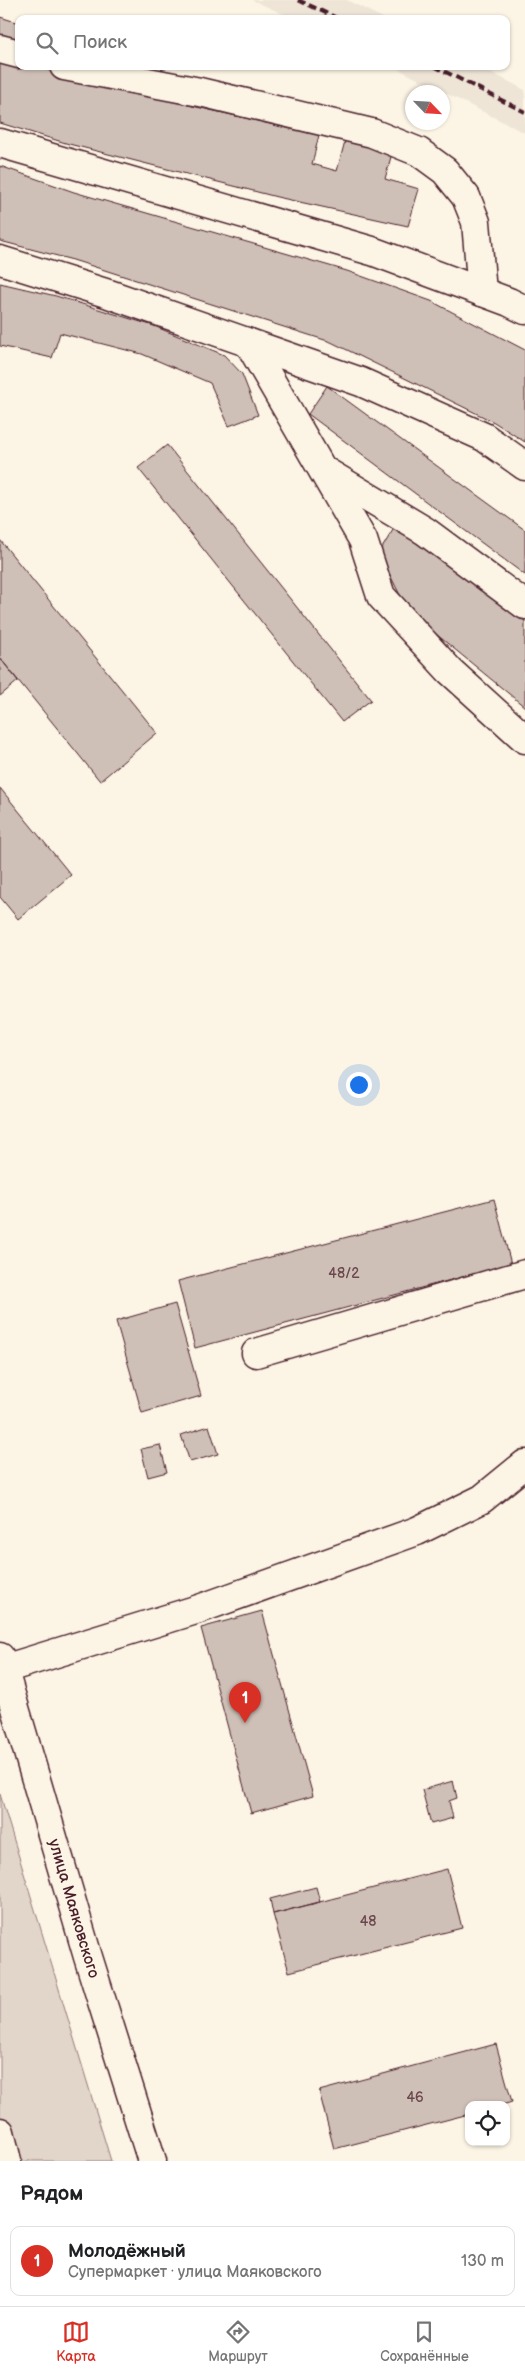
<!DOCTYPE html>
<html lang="ru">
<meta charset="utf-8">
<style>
:root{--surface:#fff;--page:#f2f2f2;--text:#202124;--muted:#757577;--line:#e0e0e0;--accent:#d93025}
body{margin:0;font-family:"Balsamiq Sans",sans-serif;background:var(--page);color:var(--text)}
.controls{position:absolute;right:15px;bottom:15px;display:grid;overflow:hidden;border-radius:10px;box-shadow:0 1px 4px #0004}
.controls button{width:45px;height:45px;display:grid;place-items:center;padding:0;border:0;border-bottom:1px solid var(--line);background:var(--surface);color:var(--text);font:25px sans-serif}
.compass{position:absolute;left:405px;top:85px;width:45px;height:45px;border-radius:50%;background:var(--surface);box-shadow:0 1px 4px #0004;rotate:115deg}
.you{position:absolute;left:358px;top:1084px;width:18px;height:18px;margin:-12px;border:4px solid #fff;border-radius:50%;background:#1a73e8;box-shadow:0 0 0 8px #1a73e833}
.badge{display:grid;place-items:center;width:32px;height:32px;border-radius:50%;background:var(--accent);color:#fff;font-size:16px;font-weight:700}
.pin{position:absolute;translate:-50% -41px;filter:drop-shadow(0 1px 2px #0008)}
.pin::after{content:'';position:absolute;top:26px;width:18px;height:15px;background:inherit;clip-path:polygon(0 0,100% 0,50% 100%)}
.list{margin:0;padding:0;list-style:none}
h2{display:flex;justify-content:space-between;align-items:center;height:65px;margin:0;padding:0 20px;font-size:21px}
h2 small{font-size:16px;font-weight:400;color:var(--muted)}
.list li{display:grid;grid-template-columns:32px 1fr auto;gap:15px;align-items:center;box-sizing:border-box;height:70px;margin:0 10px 10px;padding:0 10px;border:1px solid var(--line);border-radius:10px}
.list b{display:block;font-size:19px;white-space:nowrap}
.list p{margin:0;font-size:16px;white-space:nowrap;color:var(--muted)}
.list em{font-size:16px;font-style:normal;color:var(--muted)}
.icon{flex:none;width:28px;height:28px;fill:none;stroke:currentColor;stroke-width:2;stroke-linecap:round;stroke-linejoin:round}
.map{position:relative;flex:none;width:525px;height:2161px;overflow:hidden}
.search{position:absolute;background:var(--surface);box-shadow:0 1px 4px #0004;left:15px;right:15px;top:15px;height:55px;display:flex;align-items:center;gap:12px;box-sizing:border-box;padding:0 18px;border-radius:10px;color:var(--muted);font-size:19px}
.sheet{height:145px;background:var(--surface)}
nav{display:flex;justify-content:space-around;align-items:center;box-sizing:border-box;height:70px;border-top:1px solid var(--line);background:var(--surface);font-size:14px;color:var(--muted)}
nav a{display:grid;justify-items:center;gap:2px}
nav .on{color:var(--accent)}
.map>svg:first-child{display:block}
.built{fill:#eee5d7}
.green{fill:#e2d5ca;stroke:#967a7a}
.building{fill:#cfc0b7;stroke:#4a1f2b}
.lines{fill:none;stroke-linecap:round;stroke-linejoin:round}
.minor-casing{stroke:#4a1f2b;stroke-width:31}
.minor{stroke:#fcf5e5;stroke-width:28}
.rail{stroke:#4a1f2b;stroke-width:4;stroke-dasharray:8 4;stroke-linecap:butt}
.labels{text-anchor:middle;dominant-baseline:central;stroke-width:5;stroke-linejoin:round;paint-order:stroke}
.number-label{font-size:14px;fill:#6b474e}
.street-label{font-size:16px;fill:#4a1f2b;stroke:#fcf5e5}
</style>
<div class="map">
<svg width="525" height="2161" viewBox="0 0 525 2161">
<rect width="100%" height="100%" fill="#fcf5e5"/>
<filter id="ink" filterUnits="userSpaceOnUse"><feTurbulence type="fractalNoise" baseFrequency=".02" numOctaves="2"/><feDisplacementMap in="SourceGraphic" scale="10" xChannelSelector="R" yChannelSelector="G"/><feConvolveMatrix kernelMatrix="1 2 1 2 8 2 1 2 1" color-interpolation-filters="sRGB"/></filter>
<g filter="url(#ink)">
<!-- built -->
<path class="built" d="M252,0H347L385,19H294Z
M392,66H479L525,90V133Z"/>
<!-- green -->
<path class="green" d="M0,1794L111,2161H0Z"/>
<!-- building -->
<path class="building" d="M0,17L19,23V46L0,40Z
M0,58L19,66H33L127,91L319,135L312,164L337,171L345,141L392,153L385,179L419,189L408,226L277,197L69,144L0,123Z
M0,166L74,192L347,271L431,301L525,350V442L494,422L331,342L73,260L0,241Z
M0,283L56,296L154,326L224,355L242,374L258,415L229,426L210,383L142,354L60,333L52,358L0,346Z
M327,386L525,530V575L308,414Z
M167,445L371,700L342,722L138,468Z
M396,525L525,621V707L408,611L379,553Z
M0,540L157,733L100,781L0,658Z
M0,658L18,681L0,696Z
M0,788L71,875L18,919L0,897Z
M494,1199L511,1264L195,1348L178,1281Z
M175,1304L201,1396L142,1413L116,1321Z
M209,1426L218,1454L190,1462L181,1435Z
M160,1445L167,1472L148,1477L141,1449Z
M262,1611L313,1796L251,1813L201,1628Z
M453,1781L457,1798L449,1801L453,1818L431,1824L422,1790Z
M447,1869L462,1928L289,1972L273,1914Z
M316,1887L320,1902L273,1914L270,1899Z
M496,2044L512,2102L502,2105H469V2114L334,2149L319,2091Z"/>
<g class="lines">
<defs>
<g id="minor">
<path d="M0,49L19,54"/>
<path d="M64,66L200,92L372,133L419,152L445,171L466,197L476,222L482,292"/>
<path d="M0,143L372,251L509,302L525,310"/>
<path d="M0,260L109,294L361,382L484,437L525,466"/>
<path d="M249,343L363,540L381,596L450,671L525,739"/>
<path d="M323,470L425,531L525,605"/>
<path d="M256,1353L525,1274"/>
<path id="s1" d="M0,1657L88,1957L152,2161"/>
<path d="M4,1669L199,1609L417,1531L482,1499L525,1464"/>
<path d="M0,2132L7,2161"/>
</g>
</defs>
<!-- minor casing -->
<use href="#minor" class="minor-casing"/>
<!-- minor -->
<use href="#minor" class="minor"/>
<!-- rail -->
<path class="rail" d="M298,0L339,19
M434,66L525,112"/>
</g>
</g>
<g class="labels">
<!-- number labels -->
<g class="number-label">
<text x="344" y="1273">48/2</text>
<text x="368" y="1921">48</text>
<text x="415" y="2097">46</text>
</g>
<!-- street labels -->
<g class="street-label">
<text stroke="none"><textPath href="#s1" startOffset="262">улица Маяковского</textPath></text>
</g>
</g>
</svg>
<div class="controls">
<button><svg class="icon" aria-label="locate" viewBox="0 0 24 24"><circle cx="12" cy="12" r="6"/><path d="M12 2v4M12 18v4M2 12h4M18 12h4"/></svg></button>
</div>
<svg class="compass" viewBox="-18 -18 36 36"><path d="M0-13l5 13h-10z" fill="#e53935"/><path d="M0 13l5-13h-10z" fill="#757577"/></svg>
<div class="you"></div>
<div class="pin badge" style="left:245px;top:1723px">1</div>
<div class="search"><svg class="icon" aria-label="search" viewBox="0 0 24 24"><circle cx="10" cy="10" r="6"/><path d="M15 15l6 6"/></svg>Поиск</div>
</div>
<section class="sheet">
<h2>Рядом<small></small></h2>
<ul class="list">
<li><span class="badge">1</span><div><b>Молодёжный</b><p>Супермаркет · улица Маяковского</p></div><em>130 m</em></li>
</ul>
</section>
<nav>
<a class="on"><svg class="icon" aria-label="map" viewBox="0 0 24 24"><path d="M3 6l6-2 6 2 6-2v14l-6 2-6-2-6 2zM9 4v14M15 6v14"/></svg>Карта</a>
<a><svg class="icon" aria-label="directions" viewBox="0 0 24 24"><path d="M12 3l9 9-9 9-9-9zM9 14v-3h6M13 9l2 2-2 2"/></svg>Маршрут</a>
<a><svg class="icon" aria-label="saved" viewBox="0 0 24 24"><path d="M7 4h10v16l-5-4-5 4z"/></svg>Сохранённые</a>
</nav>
